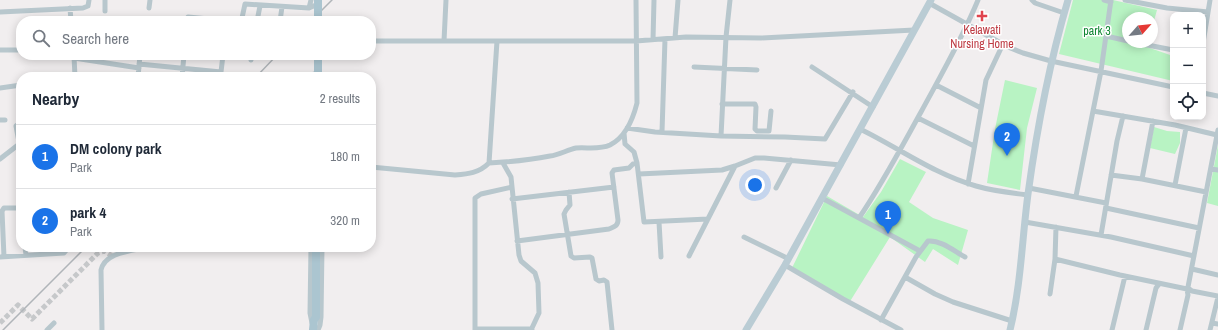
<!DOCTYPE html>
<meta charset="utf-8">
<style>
:root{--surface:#fff;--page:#f2f2f3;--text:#1f2937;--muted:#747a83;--line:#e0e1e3;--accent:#1a73e8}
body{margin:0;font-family:"Archivo Narrow",sans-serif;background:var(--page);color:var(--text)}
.controls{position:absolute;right:12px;top:12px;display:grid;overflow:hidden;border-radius:8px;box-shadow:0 2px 10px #0003}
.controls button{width:36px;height:36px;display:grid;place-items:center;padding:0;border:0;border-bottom:1px solid var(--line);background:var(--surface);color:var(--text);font:20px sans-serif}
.compass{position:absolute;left:1122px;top:12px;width:36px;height:36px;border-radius:50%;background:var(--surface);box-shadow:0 2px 10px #0003;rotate:63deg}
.you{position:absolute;left:755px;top:185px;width:14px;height:14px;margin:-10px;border:3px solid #fff;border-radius:50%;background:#1a73e8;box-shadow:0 0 0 6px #1a73e833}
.badge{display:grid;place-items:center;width:26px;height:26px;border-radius:50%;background:var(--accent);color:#fff;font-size:13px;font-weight:700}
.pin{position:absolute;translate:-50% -33px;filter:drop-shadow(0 1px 2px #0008)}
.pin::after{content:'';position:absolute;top:21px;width:14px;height:12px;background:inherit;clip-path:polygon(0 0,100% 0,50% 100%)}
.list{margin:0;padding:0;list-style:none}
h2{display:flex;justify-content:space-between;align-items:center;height:52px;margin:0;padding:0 16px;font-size:17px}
h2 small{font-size:13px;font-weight:400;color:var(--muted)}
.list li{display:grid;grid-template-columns:26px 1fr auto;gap:12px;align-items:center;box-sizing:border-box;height:64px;padding:0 16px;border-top:1px solid var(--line)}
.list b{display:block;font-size:15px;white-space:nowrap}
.list p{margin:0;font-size:13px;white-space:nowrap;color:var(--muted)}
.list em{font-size:13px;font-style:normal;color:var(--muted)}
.icon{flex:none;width:22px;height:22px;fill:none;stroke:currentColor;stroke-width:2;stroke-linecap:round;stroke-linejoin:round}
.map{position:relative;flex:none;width:1218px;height:330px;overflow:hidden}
.search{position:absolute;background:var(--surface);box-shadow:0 2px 10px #0003;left:16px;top:16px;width:360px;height:44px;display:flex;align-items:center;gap:10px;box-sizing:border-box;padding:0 14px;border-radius:16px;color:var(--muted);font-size:15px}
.panel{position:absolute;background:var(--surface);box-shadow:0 2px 10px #0003;left:16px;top:72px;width:360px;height:180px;border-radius:16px}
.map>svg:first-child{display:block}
.green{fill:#b8f3c3}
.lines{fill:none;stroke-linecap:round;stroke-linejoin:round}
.street-tunnel{stroke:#c6c8ca;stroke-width:5;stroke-dasharray:5 2.5;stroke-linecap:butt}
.street{stroke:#b8c7cd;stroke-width:5}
.secondary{stroke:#baccd4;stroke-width:7}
.primary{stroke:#abc5d0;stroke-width:8}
.rail{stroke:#b0b5b9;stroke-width:1.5}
.primary-bridge{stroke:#abc5d0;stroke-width:8}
.health-dot{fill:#e0444e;stroke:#fff;stroke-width:1.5}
.labels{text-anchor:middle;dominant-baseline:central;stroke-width:3;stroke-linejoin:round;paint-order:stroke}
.health-label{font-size:12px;fill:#be3a42;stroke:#fff}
.park-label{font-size:12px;fill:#0f8532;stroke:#fff}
</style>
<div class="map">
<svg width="1218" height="330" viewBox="0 0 1218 330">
<rect width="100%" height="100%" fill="#f1eeef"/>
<!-- green -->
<path class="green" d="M1073,0H1113L1157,10L1152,28V18H1128V42H1148L1147,47L1173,56V81L1059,54Z
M1005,80L1037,88L1027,128L1020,190L987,183L995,129Z
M1154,127L1167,131L1180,132V143L1175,154L1150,148Z
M1218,145V206L1207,203Z
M900,159L926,172L909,202L933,218L968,230L958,265L933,249L925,262L890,237L849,303L791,270L827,196L863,217L881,192Z"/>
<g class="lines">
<!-- street-tunnel -->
<path class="street-tunnel" d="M0,323L18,305L32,319L98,253L105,251L112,256"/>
<!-- street -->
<path class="street" d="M105,0V11
M1032,0L1035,3L1064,13
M1104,0L1111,2
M1125,0L1167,8L1208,12
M929,3L1008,47L1023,53L1051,61L1173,87
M70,8L71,21
M149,8L150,0
M309,8L311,0
M0,12L83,8L88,6L89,0
M146,21V19L188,20
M188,21V17L230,21
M239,21L242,18L245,4L309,8L316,5L319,2
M257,21L260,6
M280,21L282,7
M1106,36L1128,41
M675,38L678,0
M653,40L654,0
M371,41H497
M444,41L446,0
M1132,42L1173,50
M1203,43L1210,0
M0,50H21
M74,56L75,77
M74,58L139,68
M251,60L252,55
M139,64L221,72L223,55
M694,67L757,70
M812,67L873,107
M138,77L140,55
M182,77L184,55
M312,77L314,74L321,75
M936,85L981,108
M0,88L21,85
M1203,93L1218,96
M722,104H755L756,107L755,129L757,131H769L771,111
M1093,111L1175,125L1217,135
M918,118L974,146
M0,120H5
M627,128L655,132L721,136L726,37L730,0
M860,129C899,148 934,174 976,186C993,191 1011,193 1028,195
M662,132L665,39
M624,133L625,144L634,152L637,163L644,222L708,219
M721,136L785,137L825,139L853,92
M0,159L18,145L19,142L16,126L21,122
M489,163C509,162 530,160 550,156C559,155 567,150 576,148C587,147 599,150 610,145C626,137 633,119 637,103L636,0
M503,163L511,177L519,255L521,261L535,273L538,283L539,313L531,330
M371,167L455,175C468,174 479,173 489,163L497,41H636L686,37L761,38L914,30
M1211,169L1218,170
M639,174L722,170L735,166L755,158H764L841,165
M1111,175L1142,179L1206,192
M1142,179L1153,121
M968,184L986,80L1003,44
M1175,185L1186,128
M776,188L791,160
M1029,188L1106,203
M569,192L570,205L566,210L564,214L571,256L574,258L590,257L592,258L596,279L599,281L604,280L607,282L612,330
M1076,196L1101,71L1111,0
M822,198L920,251
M512,199L614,187
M1106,208L1199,228
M859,218C882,184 901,148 921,112C941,75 962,39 978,0
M659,222L661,257
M1025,222L1111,237L1194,256
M1101,235L1117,141L1123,116
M744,237L789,259
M517,241L609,229C614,227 618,226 618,220L612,173L614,170L629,168L633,164L637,163
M25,247L26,255
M311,247L310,313L312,323
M689,256L735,166
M0,257L64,253L69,247
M4,257L2,211L4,208H21
M1055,259L1120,275L1187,289
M785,265L843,299L901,330
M1192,269L1218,275
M905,277L935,294L953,302L1012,321
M1188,288L1192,291L1218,296
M1050,294L1055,259L1056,227
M881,320L916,257L928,241C941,240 954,251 965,257
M1212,323L1218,324
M475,329H532
M47,330L54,323
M102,330L101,270C105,252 132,251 147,247
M318,330L320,325L321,317L322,247
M475,330V198L481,194L512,187
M1112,330L1125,276
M1146,330L1156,288L1159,284
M1180,330L1188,295L1187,289L1188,287L1218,130
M1210,330L1218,297"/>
<!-- secondary -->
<path class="secondary" d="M746,330L785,265L931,0
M1010,330C1021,286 1022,239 1028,194C1037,128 1049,64 1068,0"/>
<!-- primary -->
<path class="primary" d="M313,330L314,320L316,317V247"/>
<!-- rail -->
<path class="rail" d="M311,21L332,0
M256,77L277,55
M3,330L86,247"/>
<!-- primary-bridge -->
<path class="primary-bridge" d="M318,0V21
M318,77V55"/>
</g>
<!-- markers -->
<path class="health-dot" d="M980 10h4v4h4v4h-4v4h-4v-4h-4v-4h4z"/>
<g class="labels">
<!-- health labels -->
<g class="health-label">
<text x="982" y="30">Kelawati<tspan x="982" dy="14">Nursing Home</tspan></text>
</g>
<!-- park labels -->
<g class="park-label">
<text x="1097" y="31">park 3</text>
</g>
</g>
</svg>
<div class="controls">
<button>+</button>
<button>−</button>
<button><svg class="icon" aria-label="locate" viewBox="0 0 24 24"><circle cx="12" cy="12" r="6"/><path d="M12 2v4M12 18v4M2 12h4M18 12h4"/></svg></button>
</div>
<svg class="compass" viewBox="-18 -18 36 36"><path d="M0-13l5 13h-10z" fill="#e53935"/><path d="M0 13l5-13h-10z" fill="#747a83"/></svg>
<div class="you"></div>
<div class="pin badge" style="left:888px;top:234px">1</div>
<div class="pin badge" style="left:1007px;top:156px">2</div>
<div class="search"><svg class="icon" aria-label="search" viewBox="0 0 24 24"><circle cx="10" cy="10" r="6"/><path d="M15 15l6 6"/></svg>Search here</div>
<section class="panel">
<h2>Nearby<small>2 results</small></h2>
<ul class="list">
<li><span class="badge">1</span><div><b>DM colony park</b><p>Park</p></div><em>180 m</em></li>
<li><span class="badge">2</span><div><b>park 4</b><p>Park</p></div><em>320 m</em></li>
</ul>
</section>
</div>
